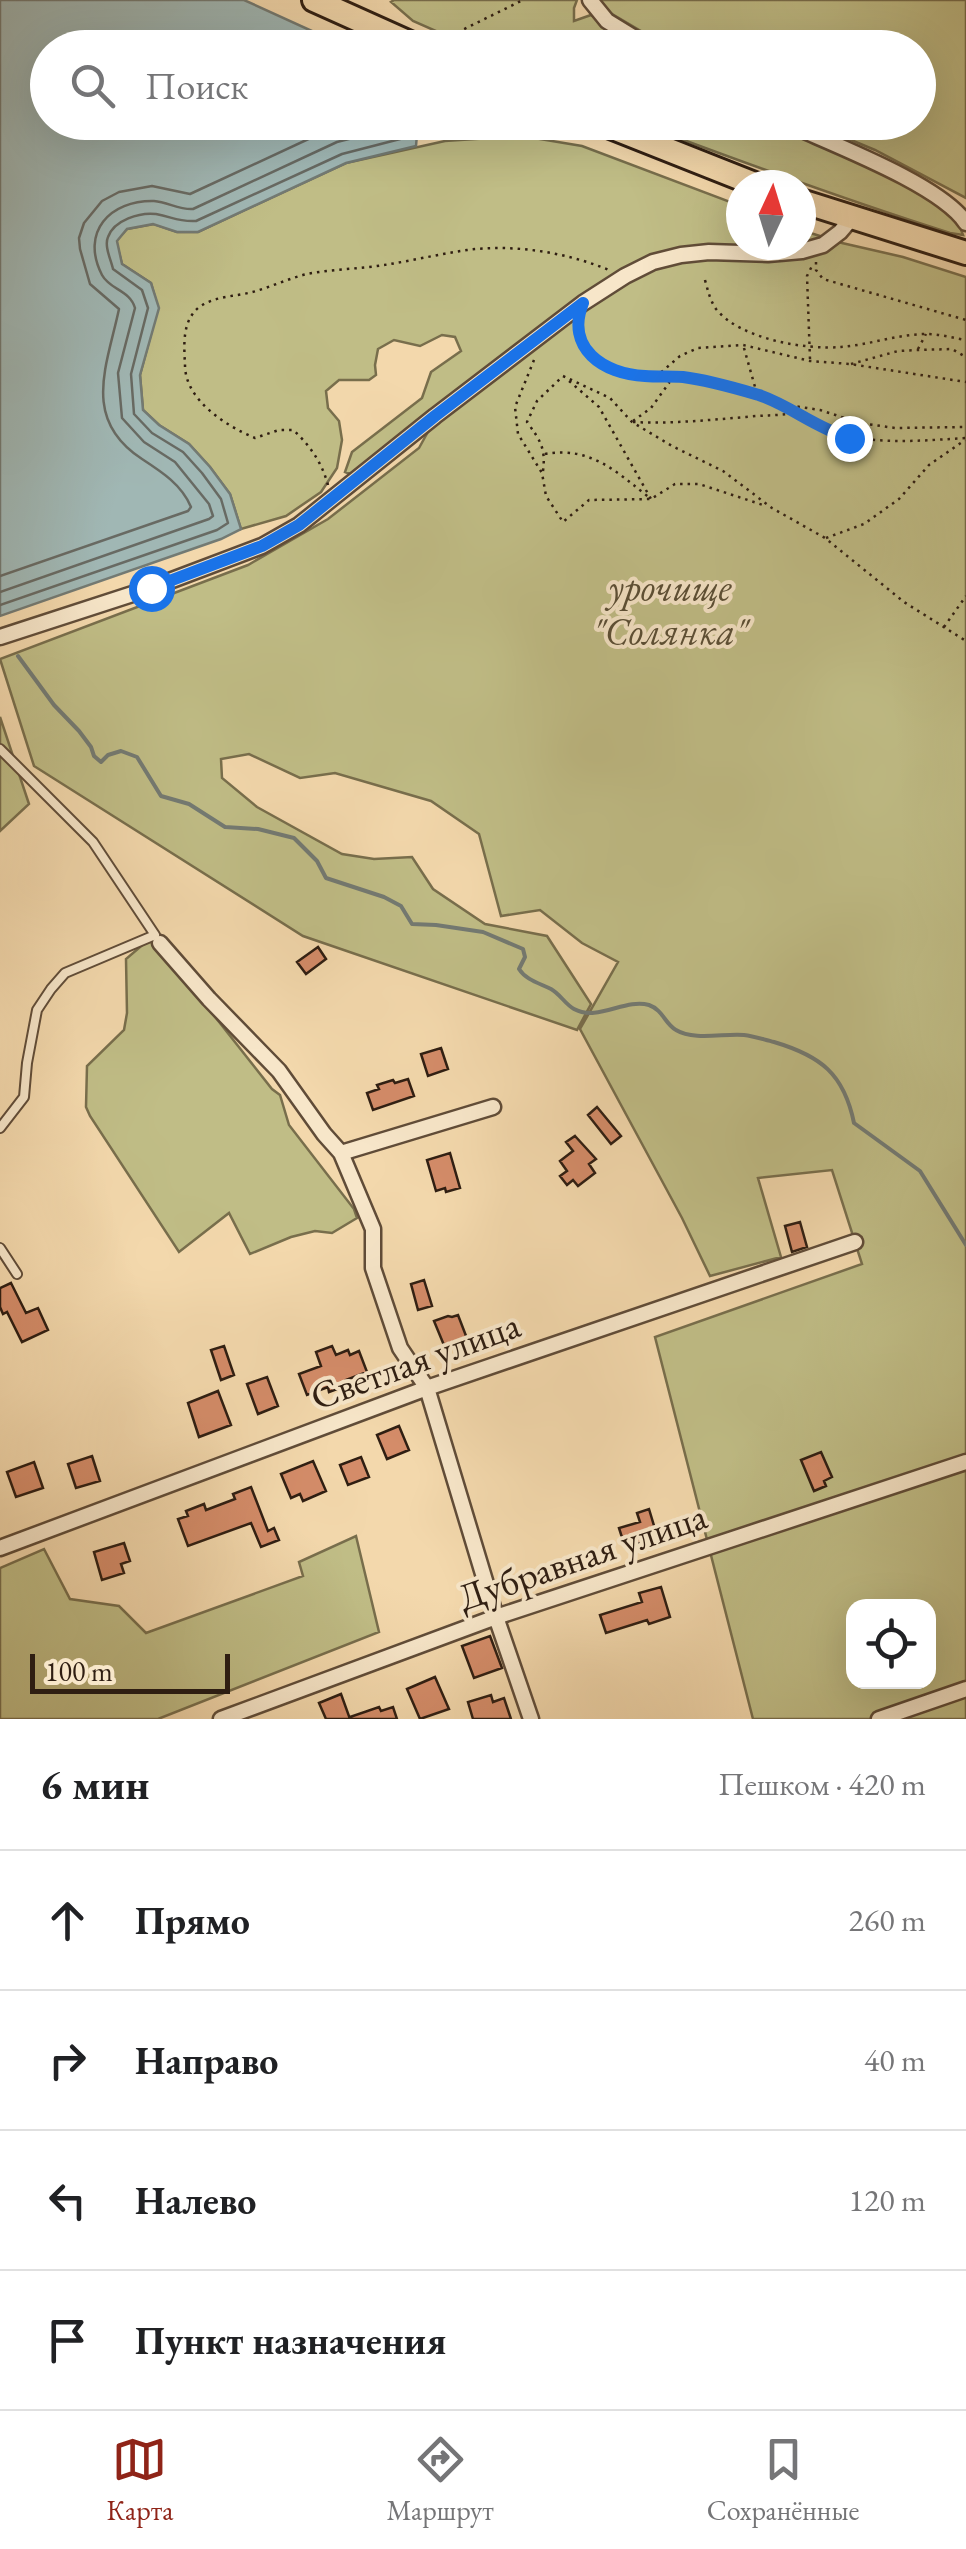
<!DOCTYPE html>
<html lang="ru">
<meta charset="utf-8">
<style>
:root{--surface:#fff;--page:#f2f2f2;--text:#202124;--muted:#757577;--line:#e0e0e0;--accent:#8f2418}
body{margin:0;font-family:"EB Garamond",serif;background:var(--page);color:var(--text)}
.controls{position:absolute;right:30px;bottom:30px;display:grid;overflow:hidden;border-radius:20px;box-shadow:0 10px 40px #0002}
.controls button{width:90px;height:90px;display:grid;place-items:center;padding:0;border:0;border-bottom:2px solid var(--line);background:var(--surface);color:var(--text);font:50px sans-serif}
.compass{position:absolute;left:726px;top:170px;width:90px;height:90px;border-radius:50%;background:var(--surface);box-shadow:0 10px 40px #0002;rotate:4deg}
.scale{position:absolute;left:30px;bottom:25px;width:200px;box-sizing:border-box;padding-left:10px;border:5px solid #2f1e12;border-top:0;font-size:28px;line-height:35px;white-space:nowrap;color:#2f1e12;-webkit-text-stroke:8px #f7e6c9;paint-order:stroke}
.stop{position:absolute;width:30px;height:30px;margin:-22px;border:8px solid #1a73e8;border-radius:50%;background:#fff}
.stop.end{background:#1a73e8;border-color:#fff;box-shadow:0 2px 10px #0008}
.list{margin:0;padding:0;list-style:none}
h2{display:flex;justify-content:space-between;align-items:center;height:130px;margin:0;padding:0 40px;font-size:42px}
h2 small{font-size:32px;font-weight:400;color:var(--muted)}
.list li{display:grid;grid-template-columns:65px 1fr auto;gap:30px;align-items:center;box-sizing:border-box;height:140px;padding:0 40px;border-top:2px solid var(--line)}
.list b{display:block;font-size:38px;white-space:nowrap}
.list em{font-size:32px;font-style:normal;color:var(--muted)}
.icon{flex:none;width:55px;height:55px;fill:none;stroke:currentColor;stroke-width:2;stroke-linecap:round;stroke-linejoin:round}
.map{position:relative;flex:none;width:966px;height:1719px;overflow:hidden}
.search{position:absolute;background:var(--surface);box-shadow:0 10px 40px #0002;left:30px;right:30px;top:30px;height:110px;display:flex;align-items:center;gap:25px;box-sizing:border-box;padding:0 35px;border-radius:55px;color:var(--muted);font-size:38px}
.sheet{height:690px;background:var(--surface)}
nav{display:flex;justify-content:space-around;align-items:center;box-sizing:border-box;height:140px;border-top:2px solid var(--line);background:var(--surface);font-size:28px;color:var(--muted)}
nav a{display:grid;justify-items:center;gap:5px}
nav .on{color:var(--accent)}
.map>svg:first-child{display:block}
.green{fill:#c0bd86;stroke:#786e4c;stroke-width:2.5;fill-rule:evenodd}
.water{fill:#a0b7b4;stroke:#737a73;stroke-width:2.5}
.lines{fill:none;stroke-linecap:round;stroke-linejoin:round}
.shore{stroke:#686a63;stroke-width:2.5}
.stream{stroke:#737a73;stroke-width:4}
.building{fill:#d48c69;stroke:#2f1e12;stroke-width:2.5}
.service-casing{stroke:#604c38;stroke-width:12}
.minor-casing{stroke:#604c38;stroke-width:19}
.primary-casing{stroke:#2f1e12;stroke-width:28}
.path{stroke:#2f1e12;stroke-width:2.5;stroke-dasharray:2.5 5;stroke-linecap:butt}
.service{stroke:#f7e6c9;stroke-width:8}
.minor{stroke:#f7e6c9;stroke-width:14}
.primary{stroke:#f3d8ac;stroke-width:22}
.route{stroke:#1a73e8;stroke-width:12}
.labels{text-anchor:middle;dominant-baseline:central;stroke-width:8;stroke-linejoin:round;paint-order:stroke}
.park-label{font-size:38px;font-style:italic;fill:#5a4e35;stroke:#f7e6c9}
.street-label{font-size:38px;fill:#2f1e12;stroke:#f7e6c9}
</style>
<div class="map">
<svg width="966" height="1719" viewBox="0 0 966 1719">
<rect width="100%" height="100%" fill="#f3d8ac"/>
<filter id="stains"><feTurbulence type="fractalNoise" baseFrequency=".002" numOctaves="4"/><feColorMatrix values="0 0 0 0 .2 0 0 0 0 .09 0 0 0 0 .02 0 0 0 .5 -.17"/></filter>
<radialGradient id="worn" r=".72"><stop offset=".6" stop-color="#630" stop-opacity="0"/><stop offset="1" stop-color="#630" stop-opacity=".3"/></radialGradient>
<!-- green -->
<path class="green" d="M394,0H577L574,8V21L591,15L638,47H472L413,21L391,2Z
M599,0H966V198L875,150L810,123L918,122V48L668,47L607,11Z
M638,123H774L858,161L943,205L960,227L963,235L950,233C845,200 742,162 638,123Z
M522,136L582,146L741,206V245H801V230L842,243L903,257L966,277V1719H753L655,1337L862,1264L832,1170L758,1178L781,1257L710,1276L682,1218L580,1029L618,962L582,943L540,910L501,916L479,834L431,801L335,773L300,778L249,754L221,759L222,778L257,807L342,854L374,859L412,857L433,889L485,924L547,936L591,1004L577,1030L303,936L34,766L0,659L248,565L328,519L419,448L445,401L350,474L345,472L352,452L422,398L431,372L461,351L455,337L442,335L420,346L394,340L378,349L375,365L376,375L369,380H339L326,391L328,408L339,421L342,440L337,468L321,492L286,516L241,529L230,494L210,467L189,444L159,425L143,410L140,375L158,308L151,283L122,264L116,241L127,229L154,224L177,232H198L346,163L445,141ZM854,1606H928V1682H854Z
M0,717L29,804L0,831Z
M147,941L156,942L272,1089L280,1095L289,1125L354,1209L357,1218L332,1233L315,1231L291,1237L250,1254L229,1213L179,1252L90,1116L86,1107L87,1066L124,1030L127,1013L126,959Z
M356,1536L379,1632L158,1719H0V1568L44,1549L70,1599L119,1606L146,1633L303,1576L299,1562Z"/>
<!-- water -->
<path class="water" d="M0,0H244L347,47L48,48V122L418,123L416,146L346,163L198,232H177L153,224L127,229L117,241L122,264L151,283L159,308L140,375L143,410L159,425L189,444L210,467L230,494L241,529L221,539L0,616Z"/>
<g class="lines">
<!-- shore -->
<path class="shore" d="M0,576L188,511L191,507C182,485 162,472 142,459C81,419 107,366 119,309L90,284L80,249L79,238L84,223L102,201L119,192L152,186L190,194L330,129L354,122
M0,592L209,519L213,516L209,504L175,462L144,442L122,418L118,373L135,308C130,290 110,290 102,275C80,232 110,200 154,201C168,202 179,210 193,209L337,142L392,128L396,122
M0,605L217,530L228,523L221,499L202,473L183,452L152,433L134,414L131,374L148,308L142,290L113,269C111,260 104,246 108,237C114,220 140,212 156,214C173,217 177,222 196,221L342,154L404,138L408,122"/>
<!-- stream -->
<path class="stream" d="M18,656L54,705L79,731L91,747L94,756L101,762L108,755L121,751L137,757L161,796L189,804L225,827L258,829L294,838L317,861L326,878L384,897L401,906L412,924L436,925L483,932L523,949L525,957L519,969C526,980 539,983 551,989C560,994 565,1004 574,1009C598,1022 625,998 649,1005C663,1010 665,1024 676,1030C694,1041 725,1033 744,1035C754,1036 765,1040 774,1042C821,1056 844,1074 854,1123L920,1171L966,1245"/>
</g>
<!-- building -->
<path class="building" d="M318,947L326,959L306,974L297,962Z
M441,1048L448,1069L428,1076L421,1054Z
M408,1079L414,1096L373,1110L367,1093L379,1089L377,1085L393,1080L395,1083Z
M597,1107L621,1136L611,1144L588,1115Z
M575,1136L596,1159L589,1164L595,1173L578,1186L573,1180L567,1185L560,1176L567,1171L560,1161L573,1151L566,1142Z
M450,1153L460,1188L446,1192L445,1188L436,1191L427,1160Z
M800,1222L807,1247L792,1252L785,1226Z
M424,1280L432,1306L418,1310L411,1284Z
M11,1283L26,1313L38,1308L48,1330L22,1342L7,1312L3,1314L0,1307V1288Z
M458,1315L468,1341L446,1350L434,1321L448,1316L452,1317Z
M224,1346L234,1375L221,1380L211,1350Z
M332,1346L336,1355L348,1350L350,1355L359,1351L367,1372L346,1380L348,1385L329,1392L328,1387L307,1395L299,1374L321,1366L316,1352Z
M267,1377L278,1406L258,1414L247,1384Z
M218,1391L231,1425L199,1437L188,1403Z
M399,1426L409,1450L387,1459L377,1435Z
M821,1452L832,1477L824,1481L826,1486L814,1491L801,1460Z
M92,1456L100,1481L76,1488L68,1464Z
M361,1457L369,1477L348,1485L340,1465Z
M313,1461L326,1491L303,1501L300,1494L291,1498L281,1474Z
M34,1462L43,1488L16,1497L7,1472Z
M251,1487L268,1531L274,1528L279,1540L261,1547L251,1523L188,1546L178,1519L188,1516L186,1511L204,1504L206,1510L235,1499L233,1494Z
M649,1509L655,1529L640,1533L643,1542L625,1547L619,1528L640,1522L637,1513Z
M124,1543L130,1561L121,1564L124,1573L102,1580L94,1552Z
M661,1587L670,1617L649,1624L647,1620L606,1633L600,1615L642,1602L639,1593Z
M490,1636L502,1668L474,1678L462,1646Z
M435,1677L449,1709L420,1719L407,1689Z
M341,1694L350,1719H326L319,1703Z
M491,1695L493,1702L504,1698L511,1719H473L468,1702Z
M379,1707L381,1711L393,1707L397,1719H351L350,1717Z"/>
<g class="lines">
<defs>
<path id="service" d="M0,749L93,842L155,935
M0,1128L24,1097L27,1063L37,1010L51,989L65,973L155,935
M0,1248L17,1274"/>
<path id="minor" d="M590,0L607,21L651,48
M784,122C829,143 940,184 966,223
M0,637L151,588L262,546L299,525L435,416L583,303L625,276L653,262L681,255L709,252L768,254L802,251L823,245L840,232L852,218
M160,943L209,999L279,1071L324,1134L341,1153L373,1229V1268L400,1348L427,1388L496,1617L531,1719
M341,1153L493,1107
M0,1548L427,1388L855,1242
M221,1719L496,1617L966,1462
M879,1719L966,1689"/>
<path id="primary" d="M314,0L421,48
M598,122L757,185
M801,201L966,253"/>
</defs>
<!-- service casing -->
<use href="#service" class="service-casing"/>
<!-- minor casing -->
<use href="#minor" class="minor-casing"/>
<!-- primary casing -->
<use href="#primary" class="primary-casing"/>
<!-- path -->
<path class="path" d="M435,35L459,48
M444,39L523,0
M772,177L793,185
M816,262V270L823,279L966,320
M705,280C708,291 710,300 716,309C740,339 805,350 841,347C869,345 898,334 927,334C940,334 953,338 966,340
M577,323L578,335L595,359L614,371L646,376L658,375L680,356L698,348L743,345L810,361L850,364L966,382
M744,348L757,394
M918,349L926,334
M810,359L807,276L813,264
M534,360L515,407L518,434L542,473L546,496L563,522L589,500L651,499L675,484H699L766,506
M851,364L898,351L918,350L952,349L966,357
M659,375L689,378L757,395L781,404L820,410L860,423L895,428L966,427
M563,376L610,398L632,422L672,446L723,471L772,508L825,538L904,602L966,641
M783,405C840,449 898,442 966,438
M633,421L651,408L669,383V379
M633,422C671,424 708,420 746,417C762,415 777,416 793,413
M545,454C591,446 617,472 651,499L599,407L568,380
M543,471C546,448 540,440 527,422L537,401L562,377
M328,485C322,463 310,445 293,430H279L255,438C226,426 185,400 185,365C184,345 182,322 198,308C215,295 237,297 256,291C273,286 290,278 307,274C332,269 359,269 384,265C411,261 439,254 467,250C514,244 565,252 609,270
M826,538L864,524L899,499L929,465L965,440
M944,627L966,596"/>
<!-- service -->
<use href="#service" class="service"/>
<!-- minor -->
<use href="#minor" class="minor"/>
<!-- primary -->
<use href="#primary" class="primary"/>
</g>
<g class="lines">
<!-- route -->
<path class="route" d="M151,588L262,546L299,525L435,416L583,303C565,348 603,374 645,376C658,377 670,376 683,377C708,380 735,388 759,395C791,406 814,427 849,438"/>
</g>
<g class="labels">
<!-- park labels -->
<g class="park-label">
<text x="670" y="586">урочище<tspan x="670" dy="44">"Солянка"</tspan></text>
</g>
<!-- street labels -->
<g class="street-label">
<text transform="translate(415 1360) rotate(-20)">Светлая улица</text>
<text transform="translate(582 1556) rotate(-19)">Дубравная улица</text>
</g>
</g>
<rect width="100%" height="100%" filter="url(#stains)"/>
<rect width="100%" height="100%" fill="url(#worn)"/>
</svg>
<div class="controls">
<button><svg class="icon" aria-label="locate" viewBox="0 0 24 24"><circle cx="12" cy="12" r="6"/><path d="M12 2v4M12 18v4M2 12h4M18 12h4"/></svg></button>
</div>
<svg class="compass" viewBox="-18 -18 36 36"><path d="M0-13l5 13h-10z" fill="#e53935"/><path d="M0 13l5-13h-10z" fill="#757577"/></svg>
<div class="scale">100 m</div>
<div class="stop" style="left:151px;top:588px"></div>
<div class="stop end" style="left:849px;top:438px"></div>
<div class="search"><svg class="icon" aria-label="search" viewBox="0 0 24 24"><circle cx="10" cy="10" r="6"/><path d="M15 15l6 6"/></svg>Поиск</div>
</div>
<section class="sheet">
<h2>6 мин<small>Пешком · 420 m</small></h2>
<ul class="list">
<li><svg class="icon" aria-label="ahead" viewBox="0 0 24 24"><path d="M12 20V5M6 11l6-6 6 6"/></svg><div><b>Прямо</b></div><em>260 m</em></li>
<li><svg class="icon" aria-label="right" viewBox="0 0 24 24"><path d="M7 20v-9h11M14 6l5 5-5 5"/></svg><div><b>Направо</b></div><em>40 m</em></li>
<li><svg class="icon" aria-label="left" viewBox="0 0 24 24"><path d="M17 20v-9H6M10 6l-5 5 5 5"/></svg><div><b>Налево</b></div><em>120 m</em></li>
<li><svg class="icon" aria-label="arrive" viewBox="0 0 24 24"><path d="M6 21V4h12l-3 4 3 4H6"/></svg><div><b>Пункт назначения</b></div></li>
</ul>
</section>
<nav>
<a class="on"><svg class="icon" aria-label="map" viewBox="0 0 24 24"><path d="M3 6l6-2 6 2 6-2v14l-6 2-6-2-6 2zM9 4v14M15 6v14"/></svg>Карта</a>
<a><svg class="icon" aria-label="directions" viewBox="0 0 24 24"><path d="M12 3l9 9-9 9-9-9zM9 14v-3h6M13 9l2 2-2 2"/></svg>Маршрут</a>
<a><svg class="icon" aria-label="saved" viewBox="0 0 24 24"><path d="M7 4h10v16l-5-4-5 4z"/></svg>Сохранённые</a>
</nav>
